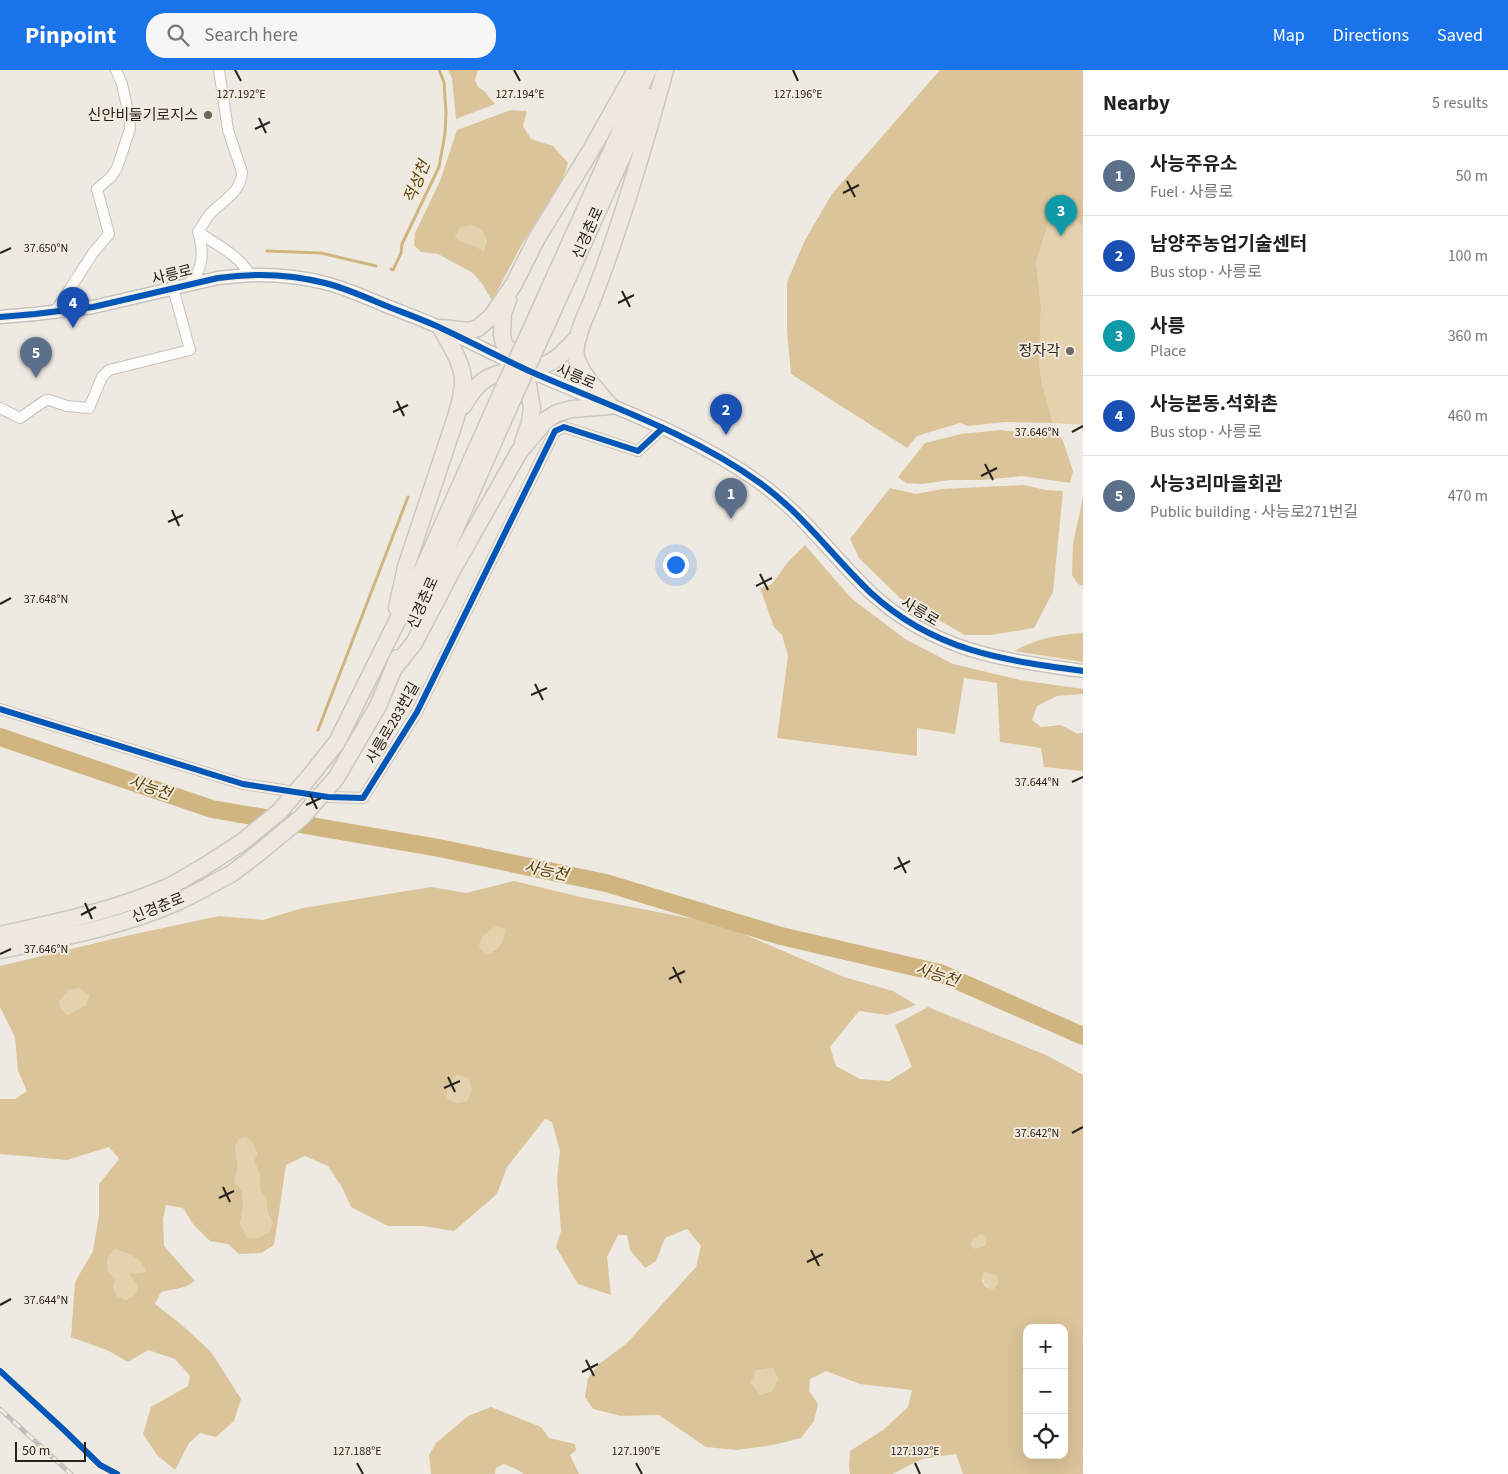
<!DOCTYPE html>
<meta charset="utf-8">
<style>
:root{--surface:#fff;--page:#f6f6f6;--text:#222;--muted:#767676;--line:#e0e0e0;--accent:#1a73e8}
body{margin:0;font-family:"Source Sans 3","Noto Sans KR",sans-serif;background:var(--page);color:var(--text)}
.controls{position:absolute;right:15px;bottom:15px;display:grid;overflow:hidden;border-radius:10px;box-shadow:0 5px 20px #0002}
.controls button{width:45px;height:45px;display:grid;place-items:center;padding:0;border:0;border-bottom:1px solid var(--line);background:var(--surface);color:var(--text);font:25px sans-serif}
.scale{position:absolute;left:15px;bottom:12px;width:71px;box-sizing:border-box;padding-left:5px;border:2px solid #26231e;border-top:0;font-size:14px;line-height:18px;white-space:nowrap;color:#26231e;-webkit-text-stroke:4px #f2ebde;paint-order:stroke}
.you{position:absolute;left:675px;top:494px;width:18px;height:18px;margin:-12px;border:4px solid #fff;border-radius:50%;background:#1a73e8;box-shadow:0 0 0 8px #1a73e833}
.badge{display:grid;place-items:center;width:32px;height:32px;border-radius:50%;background:var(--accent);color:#fff;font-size:16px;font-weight:700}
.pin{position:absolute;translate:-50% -41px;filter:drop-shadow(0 1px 2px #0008)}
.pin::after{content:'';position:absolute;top:26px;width:18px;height:15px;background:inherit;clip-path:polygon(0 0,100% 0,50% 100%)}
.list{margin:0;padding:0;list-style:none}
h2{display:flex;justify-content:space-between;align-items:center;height:65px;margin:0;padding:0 20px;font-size:21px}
h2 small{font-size:16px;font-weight:400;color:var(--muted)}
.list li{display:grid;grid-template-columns:32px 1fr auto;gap:15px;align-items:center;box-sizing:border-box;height:80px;padding:0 20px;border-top:1px solid var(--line)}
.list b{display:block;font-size:19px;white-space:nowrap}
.list p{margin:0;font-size:16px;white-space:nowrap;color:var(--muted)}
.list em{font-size:16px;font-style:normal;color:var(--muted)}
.icon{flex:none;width:28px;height:28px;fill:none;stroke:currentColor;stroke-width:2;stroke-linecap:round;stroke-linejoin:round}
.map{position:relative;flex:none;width:1083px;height:1404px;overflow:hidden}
header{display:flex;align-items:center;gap:30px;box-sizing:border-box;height:70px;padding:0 25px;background:var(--accent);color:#fff}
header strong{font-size:24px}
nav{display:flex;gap:28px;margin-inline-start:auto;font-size:18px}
.search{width:350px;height:45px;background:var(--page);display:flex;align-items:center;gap:12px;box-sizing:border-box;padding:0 18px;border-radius:20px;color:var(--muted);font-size:19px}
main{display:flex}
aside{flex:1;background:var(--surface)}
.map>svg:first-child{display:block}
.green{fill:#e4d1ae}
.forest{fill:#dbc499;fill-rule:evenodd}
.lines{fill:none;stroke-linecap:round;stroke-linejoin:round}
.stream{stroke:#d1b581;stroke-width:3}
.river{stroke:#d1b581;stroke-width:18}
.minor-casing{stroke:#c6c2bd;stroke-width:12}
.tertiary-casing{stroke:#c6c2bd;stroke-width:15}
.trunk-casing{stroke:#c9c8c3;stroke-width:19}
.minor{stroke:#fcfcfb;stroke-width:10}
.tertiary{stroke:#fcfcfb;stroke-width:12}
.trunk{stroke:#eee8de;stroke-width:16}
.rail-casing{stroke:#c1c0be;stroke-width:5}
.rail{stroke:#f2ebde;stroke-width:3;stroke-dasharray:9;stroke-linecap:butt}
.trunk-bridge-casing{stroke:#c9c8c3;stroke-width:19;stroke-linecap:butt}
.trunk-bridge{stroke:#eee8de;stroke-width:16}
.cycleway-casing{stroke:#f2ebde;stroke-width:9}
.cycleway{stroke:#0057b8;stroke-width:6}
.ticks{fill:none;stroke:#26231e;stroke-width:2}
.poi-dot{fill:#6c6963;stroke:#f2ebde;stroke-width:2}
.labels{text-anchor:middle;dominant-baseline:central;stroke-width:4;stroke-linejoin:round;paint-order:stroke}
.poi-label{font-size:15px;fill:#26231e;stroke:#f2ebde;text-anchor:end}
.street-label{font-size:15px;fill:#26231e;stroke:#f2ebde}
.water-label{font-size:16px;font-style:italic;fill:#5b4207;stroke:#f2ebde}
.ticks-label{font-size:12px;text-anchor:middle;fill:#26231e;stroke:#f2ebde;stroke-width:4;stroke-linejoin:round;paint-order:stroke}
</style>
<header>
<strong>Pinpoint</strong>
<div class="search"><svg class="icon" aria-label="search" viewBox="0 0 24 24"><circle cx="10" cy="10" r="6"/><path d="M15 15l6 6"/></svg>Search here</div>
<nav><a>Map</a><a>Directions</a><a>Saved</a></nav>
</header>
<main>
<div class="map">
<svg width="1083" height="1404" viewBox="0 0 1083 1404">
<rect width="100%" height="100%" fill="#eeeae2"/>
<!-- green -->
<path class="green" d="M1064,138L1083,157V355L1053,353L1042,314L1039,293L1041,236L1036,192L1051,145Z
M471,155L483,161L487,171L485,182L455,168L460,158Z
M495,857L505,859C503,873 499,879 486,886L478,876L483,866Z
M80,918L89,926L86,935L67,945L61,939L59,931L69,920Z
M457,1005L468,1008L472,1020L467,1031L457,1033L447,1028V1016Z
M246,1067L252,1072L257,1084L254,1091L260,1105V1120L267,1129V1141L273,1153L269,1162L257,1168L247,1167L240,1154L243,1138L234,1112L238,1097L235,1077L239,1069Z
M981,1164L987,1168L985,1176L975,1180L969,1176L973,1170Z
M114,1179C128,1184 141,1187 146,1202L138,1215L135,1225L126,1230L116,1227L108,1202L107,1189Z
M983,1202L996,1204L998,1213L993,1219C984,1216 982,1212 983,1202Z
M773,1298L778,1309L772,1321L760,1325L751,1313L756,1300Z"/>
<!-- forest -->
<path class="forest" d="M448,0H478L475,10L478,17L484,21L495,34L456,49L452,8Z
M940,0H1083V157L1064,138L1051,145L1036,192L1041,236L1039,293L1042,314L1053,353L1005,352L968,356L960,353L917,366L907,378L791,304L787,262V212L805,170L832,124Z
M511,40L527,41L523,56L531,69L553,76L568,93L562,111L522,174L492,231L483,215L473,203L438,184L421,182L414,175L415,163L440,111L457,60ZM471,155L483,161L487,171L484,181L455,168L460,158Z
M1054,358L1063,371L1073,401L1070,413L1022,406L982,410H950L922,414L906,413L898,407L925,373L961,364L1001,360L1036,364Z
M1024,415L1046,420L1063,421L1053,522L1034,558L991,565H965L900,528L859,488L850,469L890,418L916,424L942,419Z
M1083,427V516L1078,514L1072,505L1073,474Z
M805,475L851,528L905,569L953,594L1020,610L1083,619V624L1057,626L1037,636L1032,650L1041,657L1061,655L1078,664L1083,662V701L1044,697L1041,678L1000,672L997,613L964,608L955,664L917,658V686L777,668L788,586L782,565L774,557L760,518L771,515L788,492Z
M1083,563V592L1015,581C1034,569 1061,564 1083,563Z
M514,811L585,828L720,854L844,907L893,921L916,935L887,945L859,941L830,977L836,996L860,1009L889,1011L912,997L895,955L928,937L1046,985L1083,1005V1404H963L956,1384L922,1389L892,1404H850L849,1397L850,1381L883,1360L908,1337L912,1320L860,1314L826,1301L810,1309L809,1321L818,1334L814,1351L801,1368L773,1375L736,1380L706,1377L659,1345L621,1346L593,1339L585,1327L588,1308L599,1294L627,1273L696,1197L701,1176L687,1159L665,1168L656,1191L645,1198L630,1180L627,1165H618L607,1187L611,1225L578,1214L556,1177L561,1161L557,1109L560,1081L552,1052L545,1049L507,1097L497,1124L454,1161L423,1156H388L351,1137L343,1119L328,1096L305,1086L286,1095L274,1175L261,1183L239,1184L228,1174L210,1171L193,1154L183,1138L166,1135L163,1149L164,1176L195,1211L185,1217L161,1222L155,1234L183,1256L211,1282L241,1329L234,1351L216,1367L200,1363L189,1373L175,1400L157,1385L143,1364L151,1337L188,1316L190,1306L175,1289L148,1280L128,1292L109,1281L71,1267L75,1212L93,1181L99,1145V1114L119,1089L109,1077L67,1090L0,1084V1029H15L27,1021L18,1001L15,967L0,937V896L121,867L219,846L263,850L303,838L431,817L466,823ZM495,857L505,859C503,873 499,880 486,885L479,876L483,866ZM80,918L89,926L86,935L67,945L61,939L59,931L69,920ZM457,1005L468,1008L472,1020L467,1031L457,1033L447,1028V1016ZM246,1067L252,1072L257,1084L254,1091L260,1105V1120L267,1129V1141L273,1153L269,1162L257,1168L247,1167L240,1154L243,1138L242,1122L234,1112L238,1097L235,1077L239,1069ZM981,1164L987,1168L985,1176L975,1179L970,1175L973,1170ZM114,1179C128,1184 141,1187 146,1202L129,1204L138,1215L135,1225L126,1230L116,1226L113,1215L116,1209L108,1202L107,1189ZM983,1202L996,1205L998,1213L993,1219L986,1217L982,1211ZM1027,1258H1064V1385H1027ZM773,1298L778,1309L772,1321L760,1325L751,1313L756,1300Z
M491,1337L541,1357L549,1368L575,1374L576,1380L570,1385L579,1404H524L518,1400L504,1394L496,1398L495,1404H431L429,1385L436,1373L468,1346Z"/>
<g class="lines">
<!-- stream -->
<path class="stream" d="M267,181L321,183L376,196
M391,199L393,200L401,183L402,174L439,97L445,64L446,42L444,12L439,0
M318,660L408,427"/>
<!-- river -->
<path class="river" d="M0,667L212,739L439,778L606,813L781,866L940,903L1083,966"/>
<defs>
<path id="minor" d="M219,0L228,60L242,102C241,122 225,129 212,142C206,148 203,155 198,162C217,175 239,185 250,205
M189,214C204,199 204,182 198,162
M55,242L93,183L109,164L97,119L111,107L117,98L130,59V51L122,14L116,0
M0,338L20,348L46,330H49L67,336L89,338L102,307L109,300L190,280L173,218
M0,639L243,714L328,727L363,728L417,642L555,361L564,357L638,381L663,358"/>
<path id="tertiary" d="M0,247L35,244L93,237L218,208C253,203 290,204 325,213C345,218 365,227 384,235C404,243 424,250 443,259C471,272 499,287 527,300C606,335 689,362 760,413C804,445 832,486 871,523C934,581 1002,590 1083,601"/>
<path id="trunk" d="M508,230L503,243L502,265L504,274L525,299L532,338L530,352L523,373
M441,258L469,261L478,258L492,246L514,214L537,168L591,80L636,0
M529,264L648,0
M540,269L649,27
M463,336C480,307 489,304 521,300C528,299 537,298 544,295C558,290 569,277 579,266
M397,538L406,497L456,347C459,335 464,322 463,308C461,290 449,273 441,258
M418,543L513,328
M395,597L414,573L450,504L519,382L546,350L557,343L572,339L610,336C599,322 580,304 576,286C573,270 587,243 593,228C622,153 644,77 665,0
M310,706L337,672L423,499L502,322
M336,708L378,636L398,588
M0,865C57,852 114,841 168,817C179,812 190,804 202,798
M0,880C59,868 121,857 177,832C195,824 213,813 231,804"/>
</defs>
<!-- minor casing -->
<use href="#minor" class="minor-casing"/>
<!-- tertiary casing -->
<use href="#tertiary" class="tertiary-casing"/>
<!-- trunk casing -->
<use href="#trunk" class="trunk-casing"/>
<!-- minor -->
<use href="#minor" class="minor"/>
<!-- tertiary -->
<use href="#tertiary" class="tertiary"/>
<!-- trunk -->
<use href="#trunk" class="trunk"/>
<defs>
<path id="rail" d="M0,1339L71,1404"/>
</defs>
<!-- rail casing -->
<use href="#rail" class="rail-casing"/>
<!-- rail -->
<use href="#rail" class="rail"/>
<defs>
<path id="trunk-bridge" d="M502,322L529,264
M513,328L540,269
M202,798L242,772L279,742L310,706
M231,804L260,782L302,747L336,708"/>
</defs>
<!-- trunk-bridge casing -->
<use href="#trunk-bridge" class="trunk-bridge-casing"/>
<!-- trunk-bridge -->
<use href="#trunk-bridge" class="trunk-bridge"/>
<defs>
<path id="cycleway" d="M0,247L35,244L93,237L218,208C253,203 290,204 325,213C345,218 365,227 384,235C404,243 424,250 443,259C471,272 499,287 527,300C606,335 689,362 760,413C804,445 832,486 871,523C934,581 1002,590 1083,601
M0,639L243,714L328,727L363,728L417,642L555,361L564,357L638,381L663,358
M0,1301L63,1359L100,1395L117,1404"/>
</defs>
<!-- cycleway casing -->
<use href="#cycleway" class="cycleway-casing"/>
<!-- cycleway -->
<use href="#cycleway" class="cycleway"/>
</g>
<!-- ticks -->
<path class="ticks" d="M235,0L241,11M514,0L520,11M793,0L798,11M259,48L266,63M255,59L270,52M847,111L855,127M843,123L859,115M0,183L11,178M622,221L630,237M618,233L634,225M397,331L404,346M393,342L408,335M1072,362L1083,356M985,394L993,410M981,406L997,398M172,440L179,456M168,452L183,445M760,504L768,520M756,516L772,508M0,534L11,528M535,614L543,630M531,625L547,618M1072,712L1083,707M310,724L317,739M306,735L321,728M898,787L906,803M894,799L910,791M85,833L92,849M81,845L96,837M0,884L11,879M673,897L681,913M669,909L685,901M448,1007L455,1022M444,1018L460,1011M1072,1063L1083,1057M223,1117L230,1132M219,1128L234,1121M811,1180L819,1196M807,1192L823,1184M0,1235L11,1229M586,1290L594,1306M582,1302L598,1294M357,1393L363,1404M636,1393L642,1404M915,1393L920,1404"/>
<!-- markers -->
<g class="poi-dot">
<circle cx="208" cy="45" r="5"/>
<circle cx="1070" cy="281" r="5"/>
</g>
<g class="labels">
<!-- poi labels -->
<g class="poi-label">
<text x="198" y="45">신안비둘기로지스</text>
<text x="1060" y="281">정자각</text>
</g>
<!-- street labels -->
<g class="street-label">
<text transform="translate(588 163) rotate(-66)">신경춘로</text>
<text transform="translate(172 205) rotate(-14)">사릉로</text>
<text transform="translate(576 307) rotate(23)">사릉로</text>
<text transform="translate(423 533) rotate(-66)">신경춘로</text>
<text transform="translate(920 542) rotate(31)">사릉로</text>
<text transform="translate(393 653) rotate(-60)">사릉로283번길</text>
<text transform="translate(158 838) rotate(-22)">신경춘로</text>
</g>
<!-- water labels -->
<g class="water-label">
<text transform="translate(417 112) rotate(-68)">적성천</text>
<text transform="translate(150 718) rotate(19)">사능천</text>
<text transform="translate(546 801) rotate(12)">사능천</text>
<text transform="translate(937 905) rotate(18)">사능천</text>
</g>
</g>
<g class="ticks-label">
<text x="241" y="28">127.192°E</text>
<text x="520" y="28">127.194°E</text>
<text x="798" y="28">127.196°E</text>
<text x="46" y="182">37.650°N</text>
<text x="1037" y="366">37.646°N</text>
<text x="46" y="533">37.648°N</text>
<text x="1037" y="716">37.644°N</text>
<text x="46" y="883">37.646°N</text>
<text x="1037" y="1067">37.642°N</text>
<text x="46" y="1234">37.644°N</text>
<text x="357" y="1385">127.188°E</text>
<text x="636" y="1385">127.190°E</text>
<text x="915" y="1385">127.192°E</text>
</g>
</svg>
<div class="controls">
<button>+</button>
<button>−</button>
<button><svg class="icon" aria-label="locate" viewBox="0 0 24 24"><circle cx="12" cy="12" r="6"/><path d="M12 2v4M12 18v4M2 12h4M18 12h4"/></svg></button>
</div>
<div class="scale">50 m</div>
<div class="you"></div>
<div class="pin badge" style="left:731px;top:449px;background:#5c6f8a">1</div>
<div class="pin badge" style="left:726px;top:365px;background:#1a4fb4">2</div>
<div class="pin badge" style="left:1061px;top:166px;background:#0f9aa8">3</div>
<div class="pin badge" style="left:73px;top:258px;background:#1a4fb4">4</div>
<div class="pin badge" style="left:36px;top:308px;background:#5c6f8a">5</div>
</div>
<aside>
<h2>Nearby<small>5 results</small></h2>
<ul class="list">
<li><span class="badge" style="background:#5c6f8a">1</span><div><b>사능주유소</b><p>Fuel · 사릉로</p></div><em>50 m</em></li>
<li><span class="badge" style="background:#1a4fb4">2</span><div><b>남양주농업기술센터</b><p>Bus stop · 사릉로</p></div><em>100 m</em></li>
<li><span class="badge" style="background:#0f9aa8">3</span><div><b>사릉</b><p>Place</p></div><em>360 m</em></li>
<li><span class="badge" style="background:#1a4fb4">4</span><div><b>사능본동.석화촌</b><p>Bus stop · 사릉로</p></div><em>460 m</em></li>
<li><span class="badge" style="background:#5c6f8a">5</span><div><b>사능3리마을회관</b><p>Public building · 사능로271번길</p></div><em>470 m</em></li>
</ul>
</aside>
</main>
